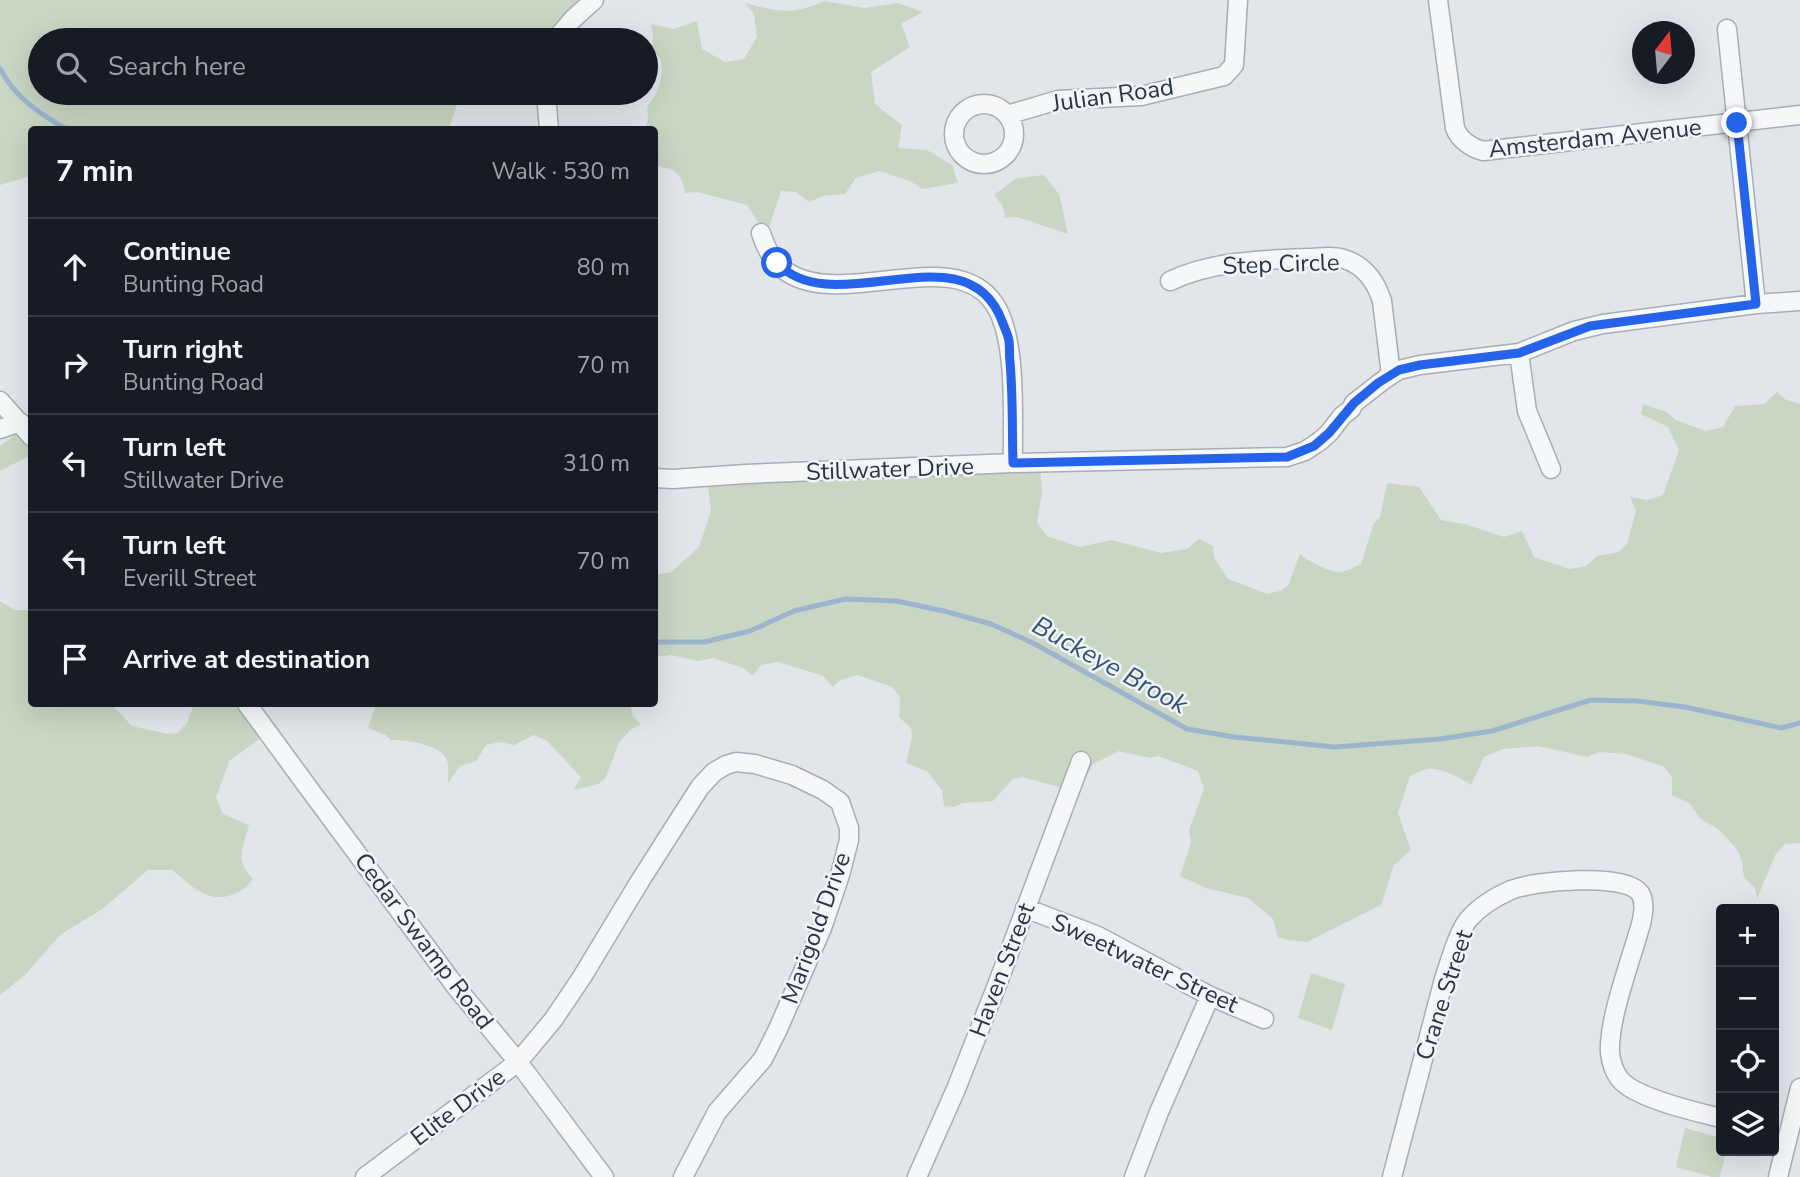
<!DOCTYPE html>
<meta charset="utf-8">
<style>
:root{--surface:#171b24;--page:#20242c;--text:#f1f3f6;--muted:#9ea1a6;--line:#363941}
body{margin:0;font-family:"Nunito Sans",sans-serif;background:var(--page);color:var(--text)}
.controls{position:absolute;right:21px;bottom:21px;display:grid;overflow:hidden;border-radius:7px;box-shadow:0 7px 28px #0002}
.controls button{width:63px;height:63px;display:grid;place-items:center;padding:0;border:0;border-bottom:2px solid var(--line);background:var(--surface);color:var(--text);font:35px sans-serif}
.compass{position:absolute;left:1632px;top:21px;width:63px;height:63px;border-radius:50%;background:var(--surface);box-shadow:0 7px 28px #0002;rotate:16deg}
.stop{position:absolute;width:21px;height:21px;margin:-16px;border:5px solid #2563eb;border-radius:50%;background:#fff}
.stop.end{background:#2563eb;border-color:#fff;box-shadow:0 2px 7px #0008}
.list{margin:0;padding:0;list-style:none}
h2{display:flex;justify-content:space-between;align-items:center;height:91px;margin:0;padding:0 28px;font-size:30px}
h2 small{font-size:23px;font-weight:400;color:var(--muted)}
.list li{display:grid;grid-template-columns:46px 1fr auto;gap:21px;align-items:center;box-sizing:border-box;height:98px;padding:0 28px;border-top:2px solid var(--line)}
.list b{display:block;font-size:26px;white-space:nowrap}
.list p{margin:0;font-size:23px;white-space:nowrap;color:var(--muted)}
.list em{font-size:23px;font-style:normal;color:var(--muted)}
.icon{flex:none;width:38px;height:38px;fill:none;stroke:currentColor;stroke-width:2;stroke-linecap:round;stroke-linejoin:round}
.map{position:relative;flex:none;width:1800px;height:1177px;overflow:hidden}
.search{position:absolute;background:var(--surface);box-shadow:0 7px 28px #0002;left:28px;top:28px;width:630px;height:77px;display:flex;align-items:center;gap:18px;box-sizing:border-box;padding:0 24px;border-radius:38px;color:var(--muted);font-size:26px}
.panel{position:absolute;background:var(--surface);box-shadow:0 7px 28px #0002;left:28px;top:126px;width:630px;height:581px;border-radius:7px}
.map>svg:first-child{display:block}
.green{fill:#c8d6c3}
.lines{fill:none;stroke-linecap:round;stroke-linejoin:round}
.stream{stroke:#9cb4cc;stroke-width:5}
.minor-casing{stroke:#a7adb6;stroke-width:21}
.minor{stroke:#f6f7f9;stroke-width:18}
.route{stroke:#2563eb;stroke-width:9}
.labels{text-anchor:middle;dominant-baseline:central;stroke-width:5;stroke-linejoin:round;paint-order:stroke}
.street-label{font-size:24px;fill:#293444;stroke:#f2f5f8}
.water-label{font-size:26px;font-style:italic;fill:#31537a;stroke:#f2f5f8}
</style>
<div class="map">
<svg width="1800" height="1177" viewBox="0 0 1800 1177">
<rect width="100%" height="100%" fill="#e2e6eb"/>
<!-- green -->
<path class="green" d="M0,0H594L554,40H40V93H461L450,125V129L32,130L31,176L0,185Z
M824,1L865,8L898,3L923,12L901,24L910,47L871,72L875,104L902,125L898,148L927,150L952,165L958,183L922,189L910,181L880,171L856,178L845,194L823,196L809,202L796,192L781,191L769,227L764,231L747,205L697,192L685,193C682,171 674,170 655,165L654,130H645L648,118L647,107C657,97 666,72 660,58C658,55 654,52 652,50L653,38L651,24L674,29L697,21L702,49L725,62L744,59L757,37L754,14L745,3C777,11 791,16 824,1Z
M1044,175L1059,194L1068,234L1018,217L1005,218L1003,206L994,195L1015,179Z
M1777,392L1786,400L1800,404V843L1785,844L1775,855L1757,899L1755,888L1744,878L1742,861L1736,848L1718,829L1701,819L1689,803L1672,795V777L1663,766L1625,754L1599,752L1587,757L1538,746L1503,749L1484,757L1471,785C1463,779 1443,769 1433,769C1425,768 1417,773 1410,776L1398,813L1411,850L1394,865L1381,905L1307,942L1288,940L1278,937L1273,919L1248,898L1206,888L1180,876L1191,843L1189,830L1204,789L1198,771L1158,756L1150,758L1119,751L1093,764L1078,792L1022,777L1013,779L993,801L962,803L954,807L944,806L942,790L927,771L906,763L912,737L911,728L899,717L900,697L892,687L858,675L840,680L833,687L823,676L778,662L761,665L753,676L743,668L713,658L698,661L671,655L655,657V575L671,572L699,547L711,511L707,479L1040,462L1042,492L1037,522L1047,536L1080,547L1112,540L1161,553L1187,549L1199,539L1213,546L1214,558L1228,579L1267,594L1280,591L1288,586L1300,554C1308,561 1327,571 1338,572C1346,572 1354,567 1361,564L1374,523L1380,517L1387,483L1419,487L1441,520L1465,524L1504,537L1522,531L1534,557L1570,569L1586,566L1597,556L1619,552L1627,544L1636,511L1630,497L1647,500L1663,495L1679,450L1668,427L1641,414L1643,404L1667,412L1676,420L1706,431L1723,427L1735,406L1764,404Z
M25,428L31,436V455L0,471V446Z
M0,601L15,610H31L32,704H111L132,726L168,734L177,733L187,723L194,704H250L267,734L230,760L216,797L223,814L249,825C243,848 234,860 253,879C248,886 244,889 236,893C209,906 192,886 172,870H148L101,910L61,934L25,975L0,995Z
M376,704H630L633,717L641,724L630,730L619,743L605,779L598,784L574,790L581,777L547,741L534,735L514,745L500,742L486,745L476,761L460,766L448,783C448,777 449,766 447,760C441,744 406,740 391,740L386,735L368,728Z
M1311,973L1345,984L1332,1030L1298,1018Z
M1685,1128L1721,1138V1151H1726L1720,1177H1712L1676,1167Z"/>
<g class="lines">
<!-- stream -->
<path class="stream" d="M0,68C14,97 40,114 68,130
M654,642H704L750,631L794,611L845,599L896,601L944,611L991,624L1033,643L1187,729L1234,737L1335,747L1440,739L1492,731L1591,700L1637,701L1685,707L1781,728L1800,723"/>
<defs>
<path id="minor" d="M1438,0L1455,128C1459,140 1472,148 1483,151L1800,115
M1727,29L1756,304
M555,40L573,19L594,0
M546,93L549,130
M954 134a30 30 0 1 1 60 0a30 30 0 1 1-60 0Z
M1007,115L1058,100L1141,96L1224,76L1234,65L1238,0
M761,233C765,246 772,260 783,269C837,313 955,241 995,305C1018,341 1012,420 1013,463
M1170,281C1212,261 1261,260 1307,258C1319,258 1333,255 1344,259C1364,265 1376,282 1382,301L1391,375
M1519,353L1527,411L1551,469
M0,401L32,437
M0,429L20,422
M654,478L673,479L746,474L1013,463L1287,457L1305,451L1320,441L1329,433L1342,416L1351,409L1354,403L1385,379L1399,370L1420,365L1519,353L1574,331L1603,324L1756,304L1800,301
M247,704L307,786L456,987L518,1062L604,1177
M1025,908L1098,936L1210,996L1264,1019
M365,1177L518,1062L553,1020L582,977L640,881L700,787L714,772L726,765L736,762L755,764L792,775L823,790L840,802L849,828V840L840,875L822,928L778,1029L763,1059L717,1112L683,1177
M917,1177L956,1089L997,985L1081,761
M1134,1177L1159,1112L1210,996
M1392,1177L1444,979C1449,964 1458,932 1468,920C1479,907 1495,897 1511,890C1533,881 1625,872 1640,893C1647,904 1642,922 1638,934C1629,965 1608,1022 1610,1053C1611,1061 1614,1071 1619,1078C1633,1098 1697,1112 1721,1118
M1778,1177L1800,1088"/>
</defs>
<!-- minor casing -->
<use href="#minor" class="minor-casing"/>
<!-- minor -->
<use href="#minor" class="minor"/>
</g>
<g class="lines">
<!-- route -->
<path class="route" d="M777,263C835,324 966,226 1002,321C1004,327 1008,334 1009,341C1010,348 1009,355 1010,362C1013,396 1012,430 1013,463L1287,457L1314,446L1329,433L1354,403L1378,383L1399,370L1420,365L1519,353L1590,326L1756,304L1737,123"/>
</g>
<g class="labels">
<!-- street labels -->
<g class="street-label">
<text transform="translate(1113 95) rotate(-8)">Julian Road</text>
<text transform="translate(1595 138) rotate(-6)">Amsterdam Avenue</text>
<text transform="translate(1281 264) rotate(-2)">Step Circle</text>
<text transform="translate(890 469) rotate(-2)">Stillwater Drive</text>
<text transform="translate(816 928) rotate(-70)">Marigold Drive</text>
<text transform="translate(424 941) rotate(53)">Cedar Swamp Road</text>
<text transform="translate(1145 963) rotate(25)">Sweetwater Street</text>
<text transform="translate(1002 970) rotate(-69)">Haven Street</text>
<text transform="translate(1444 995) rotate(-72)">Crane Street</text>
<text transform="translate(458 1107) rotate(-37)">Elite Drive</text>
</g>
<!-- water labels -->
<g class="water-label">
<text transform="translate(1110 665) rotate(29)">Buckeye Brook</text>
</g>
</g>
</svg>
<div class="controls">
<button>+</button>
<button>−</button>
<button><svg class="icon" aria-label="locate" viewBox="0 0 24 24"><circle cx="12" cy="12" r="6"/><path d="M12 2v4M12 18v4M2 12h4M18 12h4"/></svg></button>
<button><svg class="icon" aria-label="layers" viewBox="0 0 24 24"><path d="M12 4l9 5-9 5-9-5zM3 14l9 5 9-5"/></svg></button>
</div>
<svg class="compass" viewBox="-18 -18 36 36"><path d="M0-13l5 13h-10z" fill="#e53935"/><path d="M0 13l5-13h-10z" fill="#9ea1a6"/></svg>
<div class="stop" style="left:777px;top:263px"></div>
<div class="stop end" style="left:1737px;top:123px"></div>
<div class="search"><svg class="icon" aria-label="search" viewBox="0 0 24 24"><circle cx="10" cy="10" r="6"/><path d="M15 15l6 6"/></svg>Search here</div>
<section class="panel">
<h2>7 min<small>Walk · 530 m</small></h2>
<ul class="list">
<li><svg class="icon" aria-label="ahead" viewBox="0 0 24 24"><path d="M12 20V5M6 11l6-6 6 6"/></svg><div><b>Continue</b><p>Bunting Road</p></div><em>80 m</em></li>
<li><svg class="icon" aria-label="right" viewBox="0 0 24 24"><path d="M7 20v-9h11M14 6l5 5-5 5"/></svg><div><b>Turn right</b><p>Bunting Road</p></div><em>70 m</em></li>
<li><svg class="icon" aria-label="left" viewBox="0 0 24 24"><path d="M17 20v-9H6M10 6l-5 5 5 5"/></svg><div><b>Turn left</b><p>Stillwater Drive</p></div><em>310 m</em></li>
<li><svg class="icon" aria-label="left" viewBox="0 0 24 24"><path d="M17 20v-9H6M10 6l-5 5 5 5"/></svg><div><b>Turn left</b><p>Everill Street</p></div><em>70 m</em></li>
<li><svg class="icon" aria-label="arrive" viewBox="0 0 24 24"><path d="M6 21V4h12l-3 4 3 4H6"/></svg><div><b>Arrive at destination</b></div></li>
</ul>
</section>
</div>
